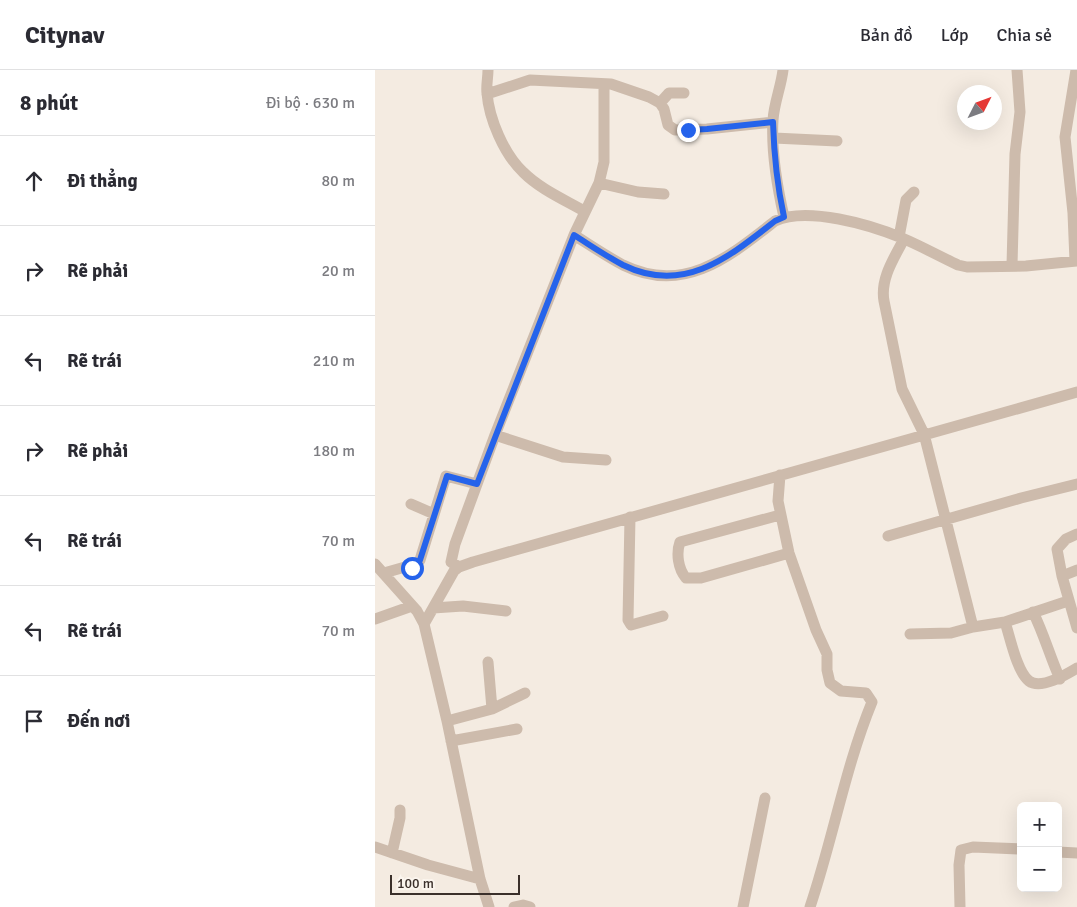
<!DOCTYPE html>
<html lang="vi">
<meta charset="utf-8">
<style>
:root{--surface:#fff;--page:#f2f2f3;--text:#2b2b33;--muted:#7c7c81;--line:#e1e1e2}
body{margin:0;font-family:Signika,sans-serif;background:var(--page);color:var(--text)}
.controls{position:absolute;right:15px;bottom:15px;display:grid;overflow:hidden;border-radius:8px;box-shadow:0 5px 20px #0002}
.controls button{width:45px;height:45px;display:grid;place-items:center;padding:0;border:0;border-bottom:1px solid var(--line);background:var(--surface);color:var(--text);font:25px sans-serif}
.compass{position:absolute;left:582px;top:15px;width:45px;height:45px;border-radius:50%;background:var(--surface);box-shadow:0 5px 20px #0002;rotate:48deg}
.scale{position:absolute;left:15px;bottom:12px;width:130px;box-sizing:border-box;padding-left:5px;border:2px solid #3b302b;border-top:0;font-size:14px;line-height:18px;white-space:nowrap;color:#3b302b;-webkit-text-stroke:4px #fbf5ee;paint-order:stroke}
.stop{position:absolute;width:15px;height:15px;margin:-11px;border:4px solid #2563eb;border-radius:50%;background:#fff}
.stop.end{background:#2563eb;border-color:#fff;box-shadow:0 1px 5px #0008}
.list{margin:0;padding:0;list-style:none}
h2{display:flex;justify-content:space-between;align-items:center;height:65px;margin:0;padding:0 20px;font-size:21px}
h2 small{font-size:16px;font-weight:400;color:var(--muted)}
.list li{display:grid;grid-template-columns:32px 1fr auto;gap:15px;align-items:center;box-sizing:border-box;height:90px;padding:0 20px;border-top:1px solid var(--line)}
.list b{display:block;font-size:19px;white-space:nowrap}
.list em{font-size:16px;font-style:normal;color:var(--muted)}
.icon{flex:none;width:28px;height:28px;fill:none;stroke:currentColor;stroke-width:2;stroke-linecap:round;stroke-linejoin:round}
.map{position:relative;flex:none;width:702px;height:837px;overflow:hidden}
header{display:flex;align-items:center;gap:30px;box-sizing:border-box;height:70px;padding:0 25px;background:var(--surface);border-bottom:1px solid var(--line)}
header strong{font-size:24px}
nav{display:flex;gap:28px;margin-inline-start:auto;font-size:18px}
main{display:flex}
aside{flex:1;background:var(--surface)}
.map>svg:first-child{display:block}
.lines{fill:none;stroke-linecap:round;stroke-linejoin:round}
.minor{stroke:#cdbbac;stroke-width:11}
.route{stroke:#2563eb;stroke-width:6}
</style>
<header>
<strong>Citynav</strong>
<nav><a>Bản đồ</a><a>Lớp</a><a>Chia sẻ</a></nav>
</header>
<main>
<aside>
<h2>8 phút<small>Đi bộ · 630 m</small></h2>
<ul class="list">
<li><svg class="icon" aria-label="ahead" viewBox="0 0 24 24"><path d="M12 20V5M6 11l6-6 6 6"/></svg><div><b>Đi thẳng</b></div><em>80 m</em></li>
<li><svg class="icon" aria-label="right" viewBox="0 0 24 24"><path d="M7 20v-9h11M14 6l5 5-5 5"/></svg><div><b>Rẽ phải</b></div><em>20 m</em></li>
<li><svg class="icon" aria-label="left" viewBox="0 0 24 24"><path d="M17 20v-9H6M10 6l-5 5 5 5"/></svg><div><b>Rẽ trái</b></div><em>210 m</em></li>
<li><svg class="icon" aria-label="right" viewBox="0 0 24 24"><path d="M7 20v-9h11M14 6l5 5-5 5"/></svg><div><b>Rẽ phải</b></div><em>180 m</em></li>
<li><svg class="icon" aria-label="left" viewBox="0 0 24 24"><path d="M17 20v-9H6M10 6l-5 5 5 5"/></svg><div><b>Rẽ trái</b></div><em>70 m</em></li>
<li><svg class="icon" aria-label="left" viewBox="0 0 24 24"><path d="M17 20v-9H6M10 6l-5 5 5 5"/></svg><div><b>Rẽ trái</b></div><em>70 m</em></li>
<li><svg class="icon" aria-label="arrive" viewBox="0 0 24 24"><path d="M6 21V4h12l-3 4 3 4H6"/></svg><div><b>Đến nơi</b></div></li>
</ul>
</aside>
<div class="map">
<svg width="702" height="837" viewBox="0 0 702 837">
<rect width="100%" height="100%" fill="#f4ebe1"/>
<g class="lines">
<!-- minor -->
<path class="minor" d="M113,0C113,8 111,16 112,23C114,49 129,84 148,102C165,119 188,129 209,141
M408,0C406,17 399,33 398,50C396,83 402,116 409,147
M112,24L155,10L236,14L274,27L285,33L289,39L293,55L300,60L332,59L398,52
M285,33L294,23H309
M399,68L462,71
M224,113L263,122L289,124
M199,165L224,113L229,92V14
M524,167L531,130L539,122
M529,169C519,188 505,209 509,231L527,319L549,364L598,557
M700,191L698,143L690,67L701,0
M637,195L640,84L645,42L642,0
M120,365L188,387L231,390
M405,405L403,431L414,483L441,560L452,584V600L455,613L466,621L491,623L497,632C470,698 458,769 435,837
M36,434L59,444
M405,445L305,472C301,483 303,499 311,508H326L414,483
M255,447L253,550L256,555L288,546
M702,464L691,469L682,479L687,506L702,558
M513,466L646,428L702,414
M0,494L42,541L49,554
M84,497L76,492L80,474L120,365L199,165C215,175 231,186 248,195C309,225 354,187 400,151C432,136 496,155 527,168C546,176 564,186 583,195L592,197L651,196L702,191
M9,503L30,497L37,498L45,490L71,406L102,414
M687,506L702,500
M58,538L88,536L131,541
M658,542C669,564 675,587 685,609
M0,549L37,536
M630,552C635,567 642,602 654,611C666,620 692,604 702,598
M535,564L576,563L598,557L630,552L693,531
M113,592L117,639
M72,651L117,639L150,623
M76,671L142,659
M0,777L53,795L105,809
M683,782L702,783
M17,783L25,748V740
M114,837L105,809L72,651L49,554L79,501L84,497L98,492L702,322
M139,837L148,835L155,837
M368,837L390,728
M585,837L584,795L586,780L598,777L646,779"/>
</g>
<g class="lines">
<!-- route -->
<path class="route" d="M37,498L45,490L72,406L102,414L199,165C215,175 231,186 248,195C309,225 354,187 400,151L409,147C402,115 399,85 398,52L332,59L313,60"/>
</g>
</svg>
<div class="controls">
<button>+</button>
<button>−</button>
</div>
<svg class="compass" viewBox="-18 -18 36 36"><path d="M0-13l5 13h-10z" fill="#e53935"/><path d="M0 13l5-13h-10z" fill="#7c7c81"/></svg>
<div class="scale">100 m</div>
<div class="stop" style="left:37px;top:498px"></div>
<div class="stop end" style="left:313px;top:60px"></div>
</div>
</main>
